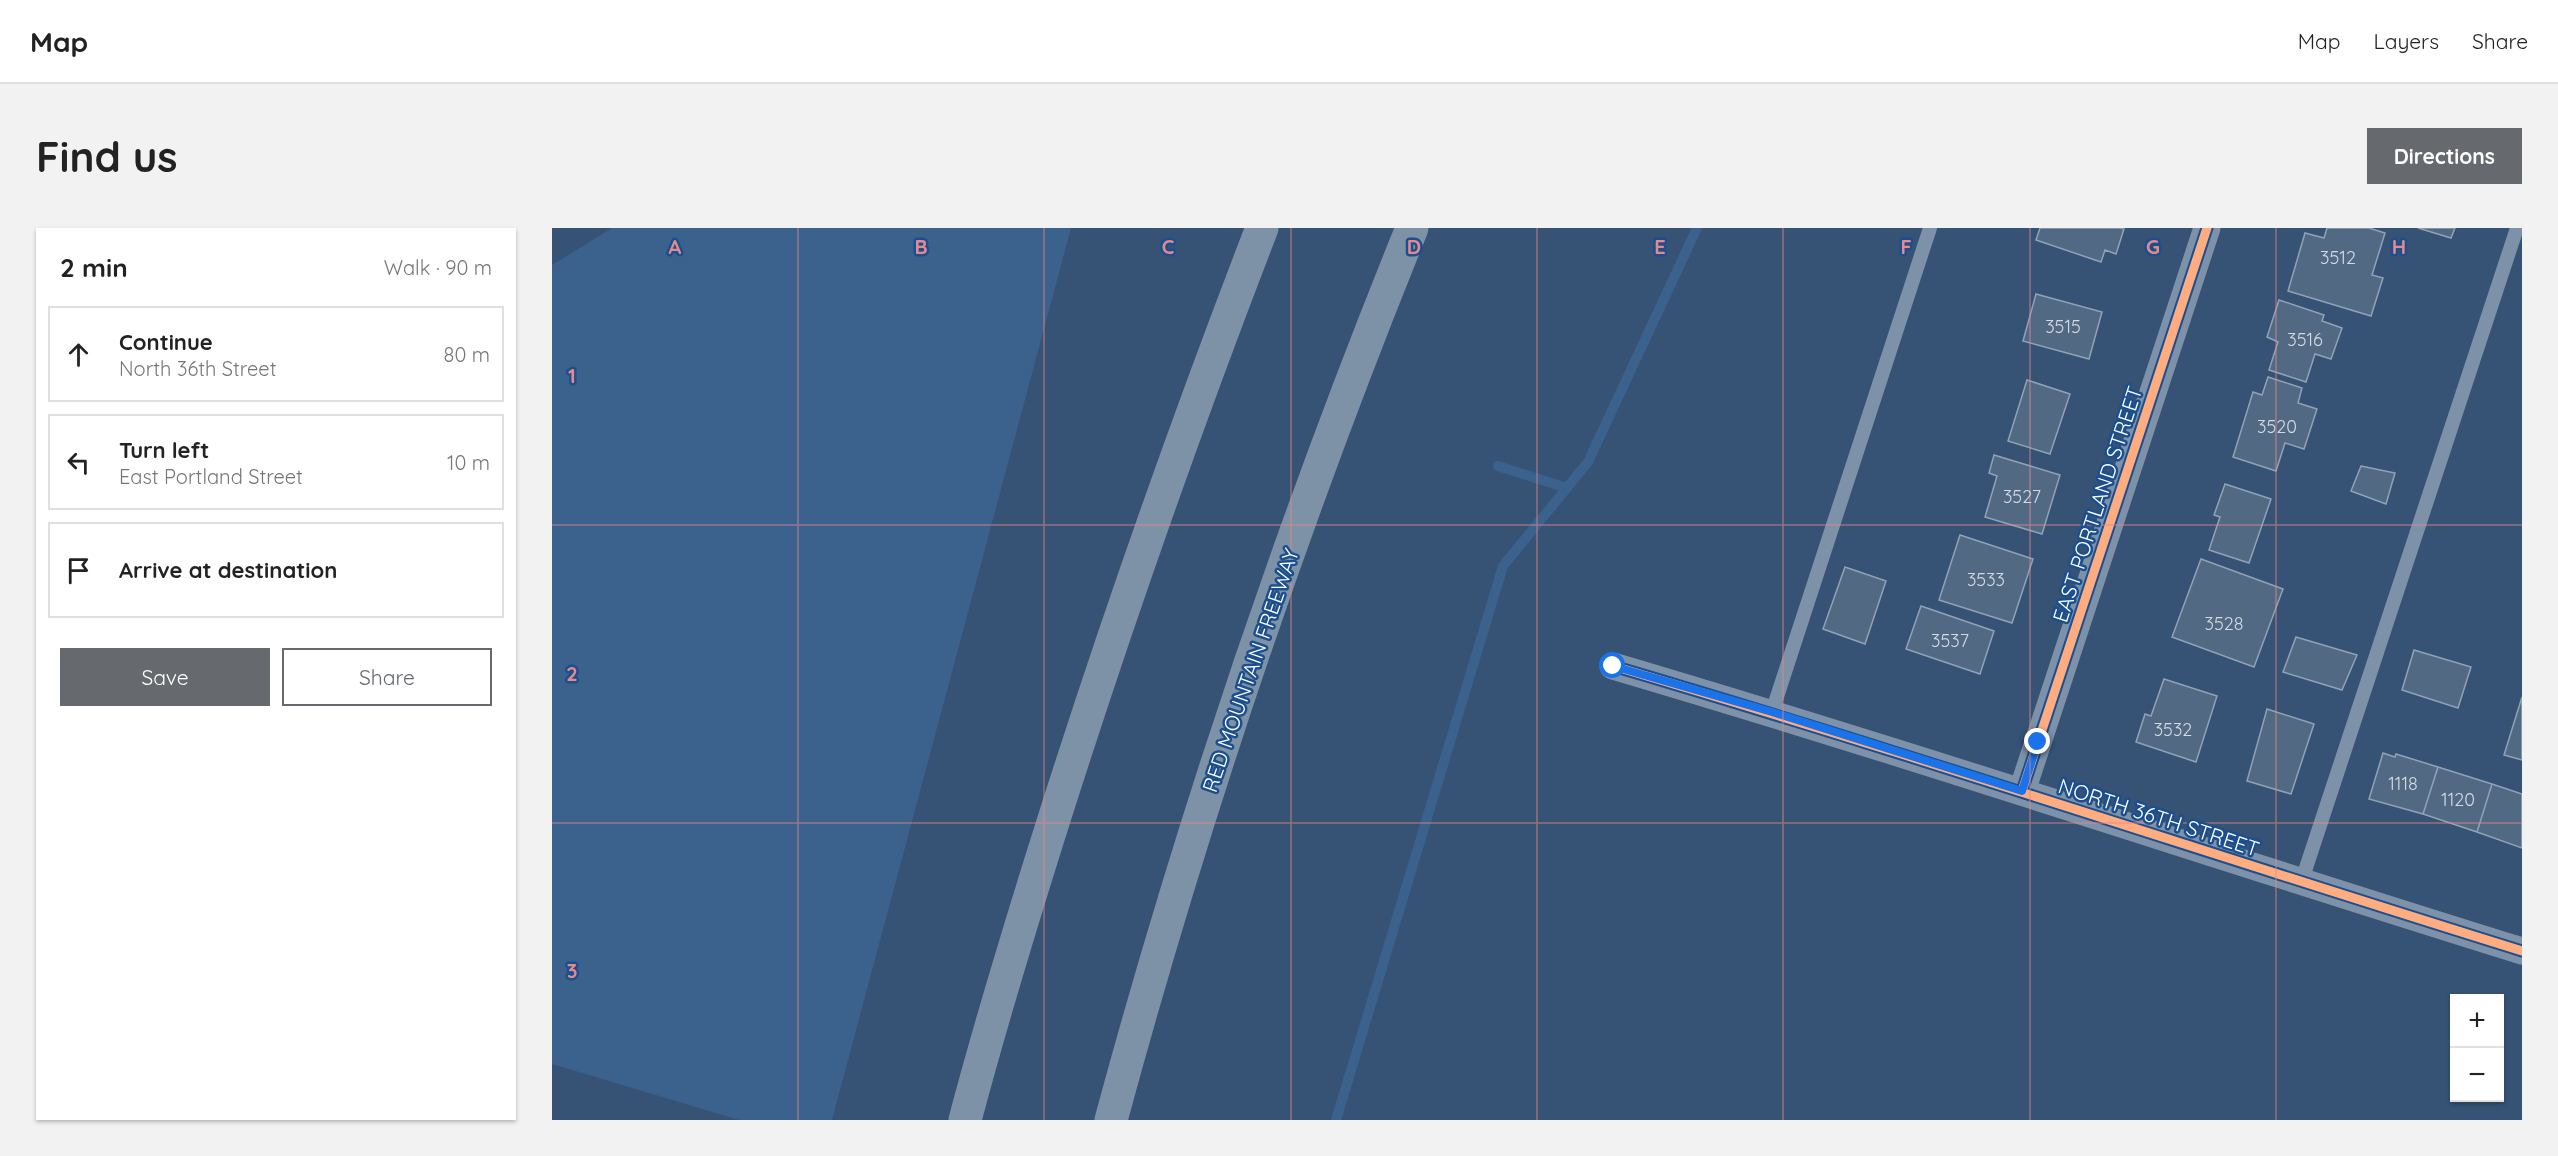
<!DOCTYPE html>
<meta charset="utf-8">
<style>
:root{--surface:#fff;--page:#f2f2f2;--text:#222;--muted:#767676;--line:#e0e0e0;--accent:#666a6f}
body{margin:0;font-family:Quicksand,sans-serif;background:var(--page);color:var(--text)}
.controls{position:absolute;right:18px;bottom:18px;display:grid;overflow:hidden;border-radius:0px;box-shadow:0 2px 4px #0004}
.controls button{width:54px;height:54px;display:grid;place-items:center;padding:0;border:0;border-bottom:2px solid var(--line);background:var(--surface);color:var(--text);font:30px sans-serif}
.stop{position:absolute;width:18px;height:18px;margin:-14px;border:4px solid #1a73e8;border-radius:50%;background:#fff}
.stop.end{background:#1a73e8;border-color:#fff;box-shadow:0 2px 6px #0008}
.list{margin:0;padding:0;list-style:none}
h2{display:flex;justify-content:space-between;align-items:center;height:78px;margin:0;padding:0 24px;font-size:26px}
h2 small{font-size:20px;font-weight:400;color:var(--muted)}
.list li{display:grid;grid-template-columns:39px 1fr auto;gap:18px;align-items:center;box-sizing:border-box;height:96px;margin:0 12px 12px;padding:0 12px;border:2px solid var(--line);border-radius:0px}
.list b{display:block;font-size:22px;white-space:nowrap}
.list p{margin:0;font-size:20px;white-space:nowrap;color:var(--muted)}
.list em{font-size:20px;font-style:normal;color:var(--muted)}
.actions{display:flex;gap:12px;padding:18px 24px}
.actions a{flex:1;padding:14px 0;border:2px solid var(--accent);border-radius:0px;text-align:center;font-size:21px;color:var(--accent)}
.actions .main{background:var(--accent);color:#fff}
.icon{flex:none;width:33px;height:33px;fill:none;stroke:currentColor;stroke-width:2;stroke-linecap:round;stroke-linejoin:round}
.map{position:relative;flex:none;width:1970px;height:892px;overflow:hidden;border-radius:0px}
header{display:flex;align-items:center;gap:36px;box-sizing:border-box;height:84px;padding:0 30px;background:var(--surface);border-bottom:2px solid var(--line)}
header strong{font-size:28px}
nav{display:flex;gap:33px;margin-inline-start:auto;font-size:21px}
.intro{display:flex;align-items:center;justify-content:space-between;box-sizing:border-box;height:144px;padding:0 36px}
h1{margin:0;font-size:42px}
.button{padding:15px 27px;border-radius:0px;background:var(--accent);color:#fff;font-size:21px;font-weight:700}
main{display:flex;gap:36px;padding:0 36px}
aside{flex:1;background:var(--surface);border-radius:0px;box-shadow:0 2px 4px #0004}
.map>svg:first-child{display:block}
.water{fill:#3b618d}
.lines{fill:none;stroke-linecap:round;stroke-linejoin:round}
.stream{stroke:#3b618d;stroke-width:10}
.building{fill:#526984;stroke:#92a2b6;stroke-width:1.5}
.service{stroke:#7d92a8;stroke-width:14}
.minor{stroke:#7d92a8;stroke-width:27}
.motorway{stroke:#7e92a7;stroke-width:33}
.cycleway-casing{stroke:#1b4f8f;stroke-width:13}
.cycleway{stroke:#ffac80;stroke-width:9}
.route{stroke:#1a73e8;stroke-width:8}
.grid{fill:none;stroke:#e88989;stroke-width:1.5;stroke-opacity:0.55}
.labels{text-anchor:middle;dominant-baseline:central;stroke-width:5;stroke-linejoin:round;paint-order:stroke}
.number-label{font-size:18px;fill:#d4dae0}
.street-label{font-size:21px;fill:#fff;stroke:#1b4f8f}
.grid-label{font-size:20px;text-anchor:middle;font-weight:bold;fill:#e88989;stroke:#1b4f8f;stroke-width:5;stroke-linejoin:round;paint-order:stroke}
</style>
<header>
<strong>Map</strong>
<nav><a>Map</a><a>Layers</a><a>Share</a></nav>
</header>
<div class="intro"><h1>Find us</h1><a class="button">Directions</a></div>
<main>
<aside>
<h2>2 min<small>Walk · 90 m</small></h2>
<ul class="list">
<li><svg class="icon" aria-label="ahead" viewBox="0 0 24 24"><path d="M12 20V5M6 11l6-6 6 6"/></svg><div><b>Continue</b><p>North 36th Street</p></div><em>80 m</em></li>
<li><svg class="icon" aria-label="left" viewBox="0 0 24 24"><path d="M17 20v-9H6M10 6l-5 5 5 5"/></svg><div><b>Turn left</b><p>East Portland Street</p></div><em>10 m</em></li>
<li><svg class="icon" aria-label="arrive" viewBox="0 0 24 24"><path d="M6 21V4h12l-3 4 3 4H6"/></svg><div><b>Arrive at destination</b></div></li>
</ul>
<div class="actions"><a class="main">Save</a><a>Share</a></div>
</aside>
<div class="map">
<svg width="1970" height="892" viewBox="0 0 1970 892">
<rect width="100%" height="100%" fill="#365274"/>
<!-- water -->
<path class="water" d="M60,0H519L280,892H187L0,836V37Z"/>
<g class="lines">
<!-- stream -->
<path class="stream" d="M946,238L1015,260
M784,892L951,338L1036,234L1145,0"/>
</g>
<!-- building -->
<path class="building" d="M1488,0H1568L1572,1L1564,26L1553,22L1549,34L1484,12Z
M1775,0H1817L1833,5L1820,47L1831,50L1819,88L1736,63L1753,5L1772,10Z
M1866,0H1903L1899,10Z
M1484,66L1550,84L1537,131L1471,113Z
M1727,72L1772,87L1770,93L1790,100L1779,131L1763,126L1754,154L1717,142L1726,114L1715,109Z
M1716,149L1750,160L1746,175L1765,181L1752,221L1733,215L1724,243L1681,229L1701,164L1710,167Z
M1475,152L1518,166L1498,226L1456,213Z
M1442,227L1508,247L1490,306L1433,289L1445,248L1437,245Z
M1809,238L1843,245L1834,276L1799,263Z
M1673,256L1719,271L1697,335L1657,322L1668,289L1662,287Z
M1408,307L1481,331L1460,395L1387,372Z
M1649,331L1731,361L1702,439L1620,409Z
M1293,339L1334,353L1313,416L1271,401Z
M1369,378L1442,403L1428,446L1354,421Z
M1744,409L1805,427L1790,462L1731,444Z
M1862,422L1919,439L1906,480L1850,462Z
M1612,451L1665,468L1644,534L1584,514L1593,486L1599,488Z
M1970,469V532L1952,527Z
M1715,481L1762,496L1739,566L1695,553Z
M1831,525L1843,529L1844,526L1886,539L1871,586L1817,571Z
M1886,539L1940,556L1925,604L1871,586Z
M1940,556L1970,566V620L1925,604Z"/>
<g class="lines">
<!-- service -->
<path class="service" d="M1220,484L1378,0
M1749,655L1965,0"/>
<!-- minor -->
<path class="minor" d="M1061,438C1366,528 1667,629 1970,723
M1470,563L1655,0"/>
<!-- motorway -->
<path class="motorway" d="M413,892C440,790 471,689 503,588C566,390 635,194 710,0
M559,892C641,589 742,291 860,0"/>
<defs>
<path id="cycleway" d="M1061,438C1366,528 1667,629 1970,723
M1470,563L1655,0"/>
</defs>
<!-- cycleway casing -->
<use href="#cycleway" class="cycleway-casing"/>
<!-- cycleway -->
<use href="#cycleway" class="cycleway"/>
</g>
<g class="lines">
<!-- route -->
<path class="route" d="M1061,438L1220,484L1470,563L1486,514"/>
</g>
<!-- grid -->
<path class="grid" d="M246,0V892M492,0V892M739,0V892M985,0V892M1231,0V892M1478,0V892M1724,0V892M0,297H1970M0,595H1970"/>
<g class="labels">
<!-- number labels -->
<g class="number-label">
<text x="1786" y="29">3512</text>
<text x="1511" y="98">3515</text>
<text x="1753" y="111">3516</text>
<text x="1725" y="198">3520</text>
<text x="1470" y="268">3527</text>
<text x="1434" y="351">3533</text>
<text x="1672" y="395">3528</text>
<text x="1398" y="412">3537</text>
<text x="1621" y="501">3532</text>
<text x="1851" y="555">1118</text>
<text x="1906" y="571">1120</text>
</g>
<!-- street labels -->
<g class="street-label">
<text transform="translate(1545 276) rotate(-72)">EAST PORTLAND STREET</text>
<text transform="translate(698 442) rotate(-71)">RED MOUNTAIN FREEWAY</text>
<text transform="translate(1607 589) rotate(18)">NORTH 36TH STREET</text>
</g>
</g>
<g class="grid-label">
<text x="123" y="26">A</text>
<text x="369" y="26">B</text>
<text x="616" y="26">C</text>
<text x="862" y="26">D</text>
<text x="1108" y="26">E</text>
<text x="1354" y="26">F</text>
<text x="1601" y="26">G</text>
<text x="1847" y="26">H</text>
<text x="20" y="155">1</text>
<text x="20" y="453">2</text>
<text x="20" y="750">3</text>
</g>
</svg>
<div class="controls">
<button>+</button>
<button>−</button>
</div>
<div class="stop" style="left:1061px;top:438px"></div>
<div class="stop end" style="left:1486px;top:514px"></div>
</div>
</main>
